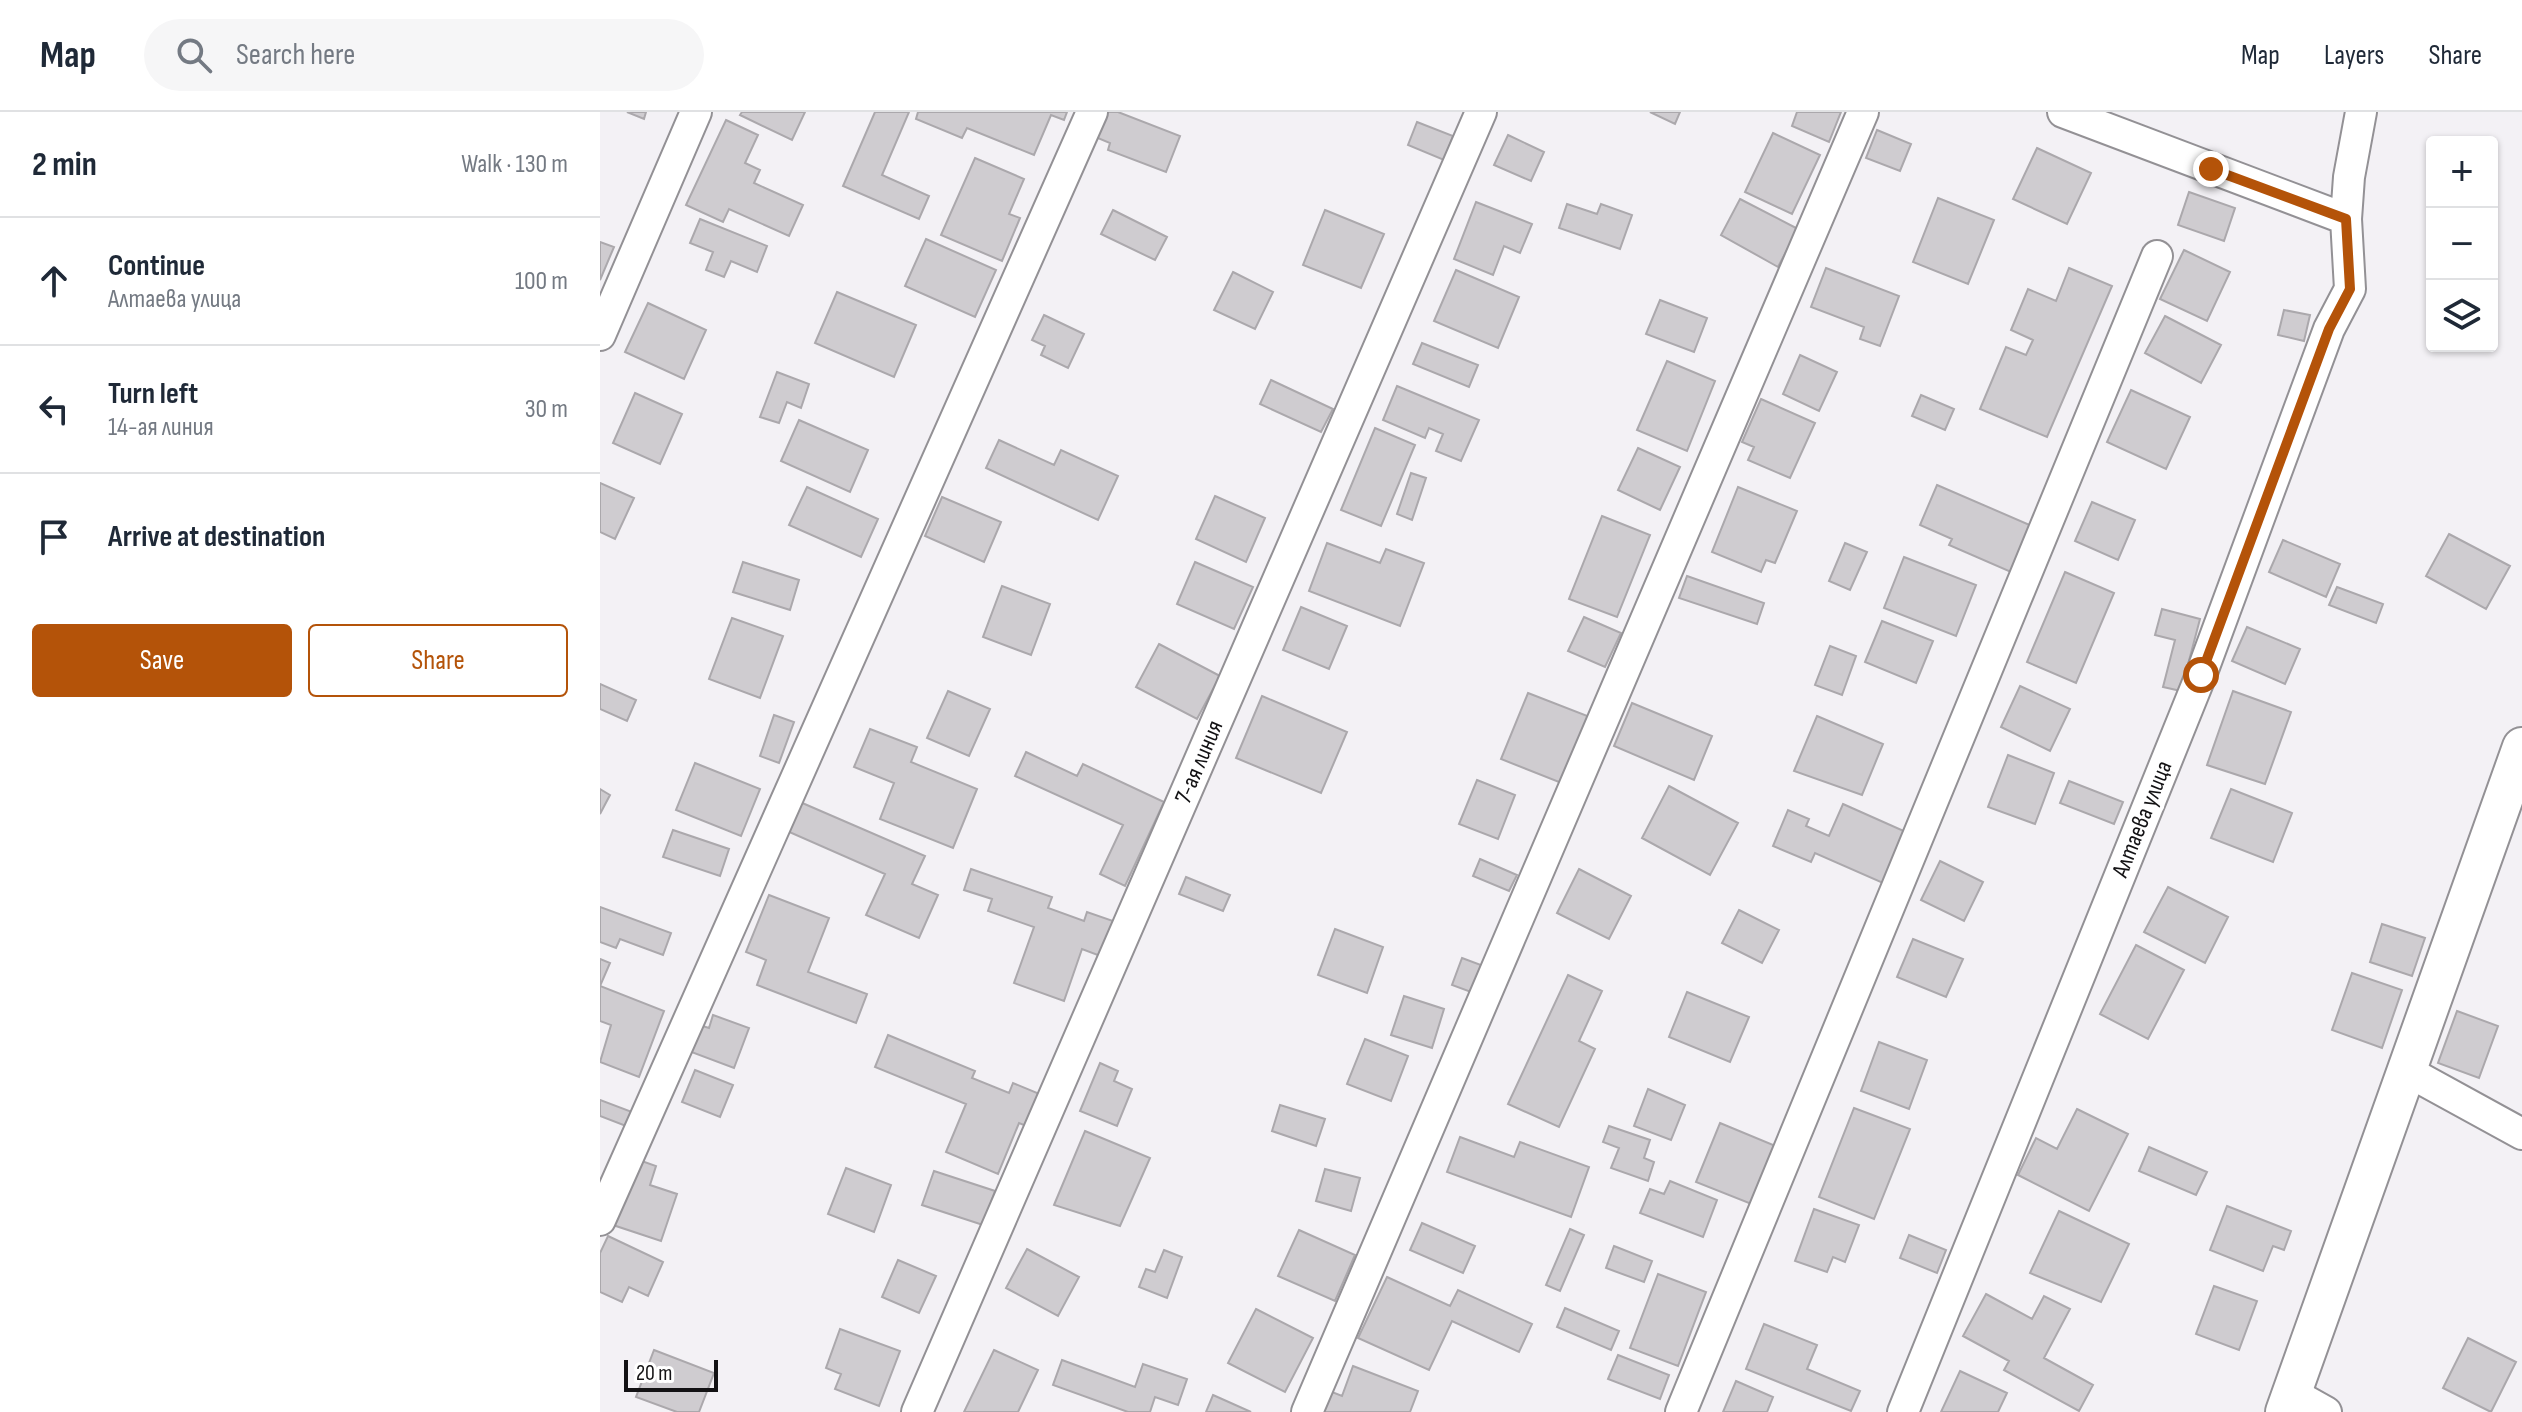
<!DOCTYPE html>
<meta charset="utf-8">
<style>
:root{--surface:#fff;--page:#f6f6f7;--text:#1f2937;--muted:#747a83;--line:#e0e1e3;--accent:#b45309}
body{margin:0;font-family:"Sofia Sans Condensed",sans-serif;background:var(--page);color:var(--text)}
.controls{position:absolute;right:24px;top:24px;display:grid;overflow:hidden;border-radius:8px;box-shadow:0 2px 6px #0004}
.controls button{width:72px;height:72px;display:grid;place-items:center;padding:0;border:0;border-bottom:2px solid var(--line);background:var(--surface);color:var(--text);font:40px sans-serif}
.scale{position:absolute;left:24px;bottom:20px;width:94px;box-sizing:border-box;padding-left:8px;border:4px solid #131214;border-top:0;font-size:22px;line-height:28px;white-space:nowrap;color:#131214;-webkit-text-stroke:6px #fff;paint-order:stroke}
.stop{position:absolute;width:24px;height:24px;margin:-18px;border:6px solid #b45309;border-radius:50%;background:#fff}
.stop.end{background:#b45309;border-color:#fff;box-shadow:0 2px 8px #0008}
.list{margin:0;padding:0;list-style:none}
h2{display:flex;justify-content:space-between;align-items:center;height:104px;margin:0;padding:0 32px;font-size:34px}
h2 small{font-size:26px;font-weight:400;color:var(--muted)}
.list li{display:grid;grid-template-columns:52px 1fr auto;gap:24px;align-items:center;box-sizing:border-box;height:128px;padding:0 32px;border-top:2px solid var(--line)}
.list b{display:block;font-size:30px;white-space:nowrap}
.list p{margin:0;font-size:26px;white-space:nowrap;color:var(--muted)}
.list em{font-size:26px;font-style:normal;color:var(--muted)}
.actions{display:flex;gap:16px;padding:24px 32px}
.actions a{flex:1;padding:18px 0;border:2px solid var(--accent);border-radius:8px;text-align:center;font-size:28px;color:var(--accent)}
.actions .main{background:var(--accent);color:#fff}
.icon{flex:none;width:44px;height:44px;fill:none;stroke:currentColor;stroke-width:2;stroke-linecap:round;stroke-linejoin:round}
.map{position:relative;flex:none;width:1922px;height:1300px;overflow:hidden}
header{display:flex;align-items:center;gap:48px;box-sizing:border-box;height:112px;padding:0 40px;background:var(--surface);border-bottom:2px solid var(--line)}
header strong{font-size:38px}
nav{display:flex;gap:44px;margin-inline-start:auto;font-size:28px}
.search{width:560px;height:72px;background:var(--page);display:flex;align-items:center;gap:20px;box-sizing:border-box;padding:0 28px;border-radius:44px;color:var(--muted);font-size:30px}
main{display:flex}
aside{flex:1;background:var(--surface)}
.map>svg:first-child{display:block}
.building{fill:#cfccd0;stroke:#aba8ac;stroke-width:2}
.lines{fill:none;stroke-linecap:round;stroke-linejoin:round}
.minor-casing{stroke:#939195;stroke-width:34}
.tertiary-casing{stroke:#939195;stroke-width:42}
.minor{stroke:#fff;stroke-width:30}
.tertiary{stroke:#fff;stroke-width:38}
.route{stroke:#b45309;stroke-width:10}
.labels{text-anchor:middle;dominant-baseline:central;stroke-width:8;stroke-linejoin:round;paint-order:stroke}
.street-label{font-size:24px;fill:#131214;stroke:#fff}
</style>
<header>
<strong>Map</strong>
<div class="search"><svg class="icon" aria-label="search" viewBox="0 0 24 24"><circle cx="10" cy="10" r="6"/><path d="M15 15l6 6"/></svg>Search here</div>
<nav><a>Map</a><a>Layers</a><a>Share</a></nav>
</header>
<main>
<aside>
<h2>2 min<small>Walk · 130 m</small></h2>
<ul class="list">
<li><svg class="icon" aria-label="ahead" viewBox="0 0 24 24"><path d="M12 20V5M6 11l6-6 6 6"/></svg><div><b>Continue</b><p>Алтаева улица</p></div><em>100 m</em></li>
<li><svg class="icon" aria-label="left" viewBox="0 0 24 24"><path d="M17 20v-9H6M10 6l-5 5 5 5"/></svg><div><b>Turn left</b><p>14-ая линия</p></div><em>30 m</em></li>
<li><svg class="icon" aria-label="arrive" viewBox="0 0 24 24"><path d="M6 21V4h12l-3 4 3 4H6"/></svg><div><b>Arrive at destination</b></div></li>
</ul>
<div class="actions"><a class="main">Save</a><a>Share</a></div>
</aside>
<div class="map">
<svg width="1922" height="1300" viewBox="0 0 1922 1300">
<rect width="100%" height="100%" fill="#f3f1f5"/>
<!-- building -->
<path class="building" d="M27,0H46L44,7Z
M142,0H205L192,28L140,3Z
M275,0H309L282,63L329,84L319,107L243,74Z
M318,0H467L464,8L451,3L434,43L367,16L362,26L316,7Z
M503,0H518L580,24L566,60L508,38L510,31L493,24Z
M1050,0H1080L1075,12Z
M1197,0H1241L1229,30L1192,14Z
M126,8L158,23L145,51L160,58L154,71L203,93L189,124L129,97L123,110L86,93Z
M817,10L853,24L844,48L808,33Z
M1277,18L1311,32L1300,59L1266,46Z
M1173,21L1220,43L1192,102L1145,80Z
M908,23L944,40L931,69L894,53Z
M1437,36L1491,61L1467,112L1413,87Z
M375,46L424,67L409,102L420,106L402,149L341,123Z
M1589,80L1635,96L1624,129L1578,113Z
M1338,86L1394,108L1368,172L1313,150Z
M1140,87L1198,117L1178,155L1121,123Z
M876,90L932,112L920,141L904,134L893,163L854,147Z
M967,92L997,102L1001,92L1032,103L1020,137L959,116Z
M513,98L567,125L555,148L501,122Z
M725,98L784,122L761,176L703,153Z
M100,107L167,134L157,160L131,149L124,165L106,158L113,140L90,131Z
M326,127L396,158L375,205L305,174Z
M0,130L14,135L0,168Z
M1584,138L1630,160L1607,209L1560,187Z
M1226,156L1299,184L1280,234L1260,227L1264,215L1211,195Z
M1469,156L1512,174L1447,325L1380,297L1406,235L1426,243L1433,228L1411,218L1428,177L1456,189Z
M856,158L919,185L898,236L834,209Z
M633,160L673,180L655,217L614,198Z
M237,180L316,213L294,265L215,231Z
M1060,188L1107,206L1094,240L1046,222Z
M48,191L106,218L84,267L25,240Z
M1684,198L1710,203L1704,229L1678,223Z
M444,203L484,222L468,256L441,243L445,234L432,228Z
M1565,204L1621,233L1601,271L1545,241Z
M822,231L878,253L869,275L813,252Z
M1200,243L1237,260L1219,299L1183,282Z
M1067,249L1115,269L1087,339L1037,318Z
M177,260L209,272L201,296L187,290L179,311L160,305Z
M671,268L733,297L721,320L660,292Z
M797,274L879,308L861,349L836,339L843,322L829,316L825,326L783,308Z
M1531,278L1590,305L1566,357L1507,330Z
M35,281L82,302L60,352L13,331Z
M1321,283L1354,297L1345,318L1312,304Z
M1161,287L1215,311L1190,366L1148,348L1154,335L1142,330Z
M199,308L268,338L250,380L181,349Z
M775,316L815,333L781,414L741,398Z
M399,328L454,353L461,338L518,364L498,408L386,356Z
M1038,336L1080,355L1060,398L1018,378Z
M811,361L826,366L812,408L797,402Z
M0,371L34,386L15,427L0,420Z
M1337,373L1432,414L1411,460L1349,433L1352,427L1320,413Z
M207,375L278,407L261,445L189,413Z
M1138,375L1197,399L1175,451L1166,448L1161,460L1112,440Z
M615,384L665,406L646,450L596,427Z
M342,385L401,410L384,450L325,424Z
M1492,390L1535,408L1518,448L1475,429Z
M1002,404L1050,423L1017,505L969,487Z
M1849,422L1910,454L1886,497L1826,464Z
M1683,428L1740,452L1726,485L1669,460Z
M727,431L780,451L786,437L824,451L800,514L709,479Z
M1245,431L1267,440L1250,478L1229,469Z
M1304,445L1376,473L1356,524L1284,496Z
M143,450L199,468L190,498L133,480Z
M595,450L653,475L634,517L577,492Z
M1465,460L1514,481L1476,571L1427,550Z
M1087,464L1164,491L1157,512L1079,486Z
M402,474L450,492L431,543L383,525Z
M1737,475L1783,492L1776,511L1729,493Z
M701,495L747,514L729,557L683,538Z
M1562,497L1600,507L1581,579L1563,575L1575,528L1555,523Z
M984,505L1021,521L1005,555L968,539Z
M132,506L183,524L160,586L109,567Z
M1282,509L1333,529L1316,571L1265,550Z
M1647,515L1700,537L1685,572L1632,549Z
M559,532L620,564L597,607L536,575Z
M1230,534L1256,544L1242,583L1215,573Z
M0,572L36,588L27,609L0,597Z
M1420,574L1470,597L1450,639L1401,615Z
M348,579L390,597L369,644L327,626Z
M1633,579L1691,600L1665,672L1607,653Z
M928,581L990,605L964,672L901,647Z
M662,584L747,620L721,681L636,646Z
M1032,591L1112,624L1094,668L1014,634Z
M174,603L194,610L179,651L160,644Z
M1217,604L1283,632L1262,683L1194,659Z
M270,617L317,635L311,650L377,677L353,736L280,707L294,671L254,655Z
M426,640L477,664L483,652L564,690L525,774L500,762L523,713L415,664Z
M1408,643L1454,661L1435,712L1388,695Z
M95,651L160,677L141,724L76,698Z
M877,668L915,683L898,727L859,712Z
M1469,669L1523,690L1514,712L1460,691Z
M1069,674L1138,711L1110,763L1042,726Z
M0,677L10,683L0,702Z
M1631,677L1692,701L1673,750L1611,726Z
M200,690L325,744L312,772L338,783L319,826L266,803L285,762L187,719Z
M1243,692L1306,720L1283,771L1215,741L1211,750L1173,734L1188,698L1209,707L1206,714L1229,724Z
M73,718L129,737L120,764L63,745Z
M880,747L917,763L909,779L873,764Z
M1340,749L1383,770L1364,809L1321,788Z
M371,757L452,785L448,796L484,809L487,800L516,810L503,845L482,837L464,889L414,871L434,815L388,799L392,787L364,778Z
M979,757L1031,784L1009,827L957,801Z
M586,765L630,783L623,799L579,782Z
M1568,775L1628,805L1605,851L1544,820Z
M169,783L229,806L208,860L267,882L256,911L157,873L166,848L146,840Z
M0,795L71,821L63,843L20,827L16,836L0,830Z
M1139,798L1179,818L1162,851L1122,831Z
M1782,812L1825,826L1812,864L1770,850Z
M735,817L783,835L767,881L718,863Z
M1313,827L1363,847L1346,885L1297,865Z
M1536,833L1584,858L1548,927L1500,902Z
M862,846L881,853L871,880L852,873Z
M0,847L10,851L0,874L64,899L39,965L0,950L11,913L0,909Z
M1752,861L1802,878L1782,936L1732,918Z
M968,863L1002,879L979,929L995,937L959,1015L908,992Z
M1087,880L1149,905L1130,950L1069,925Z
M804,884L844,897L832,936L791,923Z
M1857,899L1898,914L1879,966L1838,951Z
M113,903L149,916L134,956L86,938L96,912L109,916Z
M288,923L375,959L372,966L409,981L413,971L442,983L429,1015L419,1011L398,1062L346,1040L366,992L275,955Z
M765,927L808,944L791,989L747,972Z
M1279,930L1327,948L1309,997L1261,979Z
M500,951L518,959L514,969L532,977L517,1014L480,999Z
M95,958L133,973L120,1005L82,990Z
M1048,977L1085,993L1071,1028L1034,1014Z
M0,988L32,1000L26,1014L0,1004Z
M680,993L725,1007L716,1034L672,1019Z
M1254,996L1310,1017L1274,1107L1219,1085Z
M1477,997L1528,1022L1489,1099L1418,1063L1436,1026L1457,1037Z
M1120,1011L1178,1035L1154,1093L1096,1070Z
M1009,1014L1050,1028L1044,1046L1054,1050L1048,1069L1011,1056L1019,1036L1003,1030Z
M485,1019L550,1046L520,1114L454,1093Z
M860,1025L914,1045L920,1030L989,1055L971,1105L847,1060Z
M1549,1035L1607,1060L1596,1083L1539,1059Z
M36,1047L56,1054L50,1073L77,1082L61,1129L13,1113Z
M246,1056L291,1073L274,1120L228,1102Z
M725,1057L760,1066L751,1099L716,1089Z
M334,1059L395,1079L383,1113L322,1093Z
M1070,1069L1117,1088L1103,1125L1040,1101L1050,1077L1064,1082Z
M1627,1094L1691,1119L1684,1138L1673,1134L1663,1159L1610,1138Z
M1214,1097L1259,1113L1245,1150L1233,1145L1227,1160L1195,1149Z
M1459,1099L1529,1132L1501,1190L1430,1161Z
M822,1111L875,1134L863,1161L810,1138Z
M970,1117L984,1123L960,1179L946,1173Z
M699,1118L755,1143L735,1189L678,1164Z
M1309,1123L1346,1138L1337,1161L1300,1146Z
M8,1124L63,1150L48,1184L29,1175L22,1190L0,1180V1141Z
M1014,1134L1052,1149L1044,1170L1006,1156Z
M427,1137L479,1165L458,1204L406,1176Z
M564,1138L582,1145L567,1186L539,1175L546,1157L555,1160Z
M298,1148L336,1164L319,1201L282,1185Z
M1058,1162L1106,1180L1078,1254L1030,1236Z
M787,1165L850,1194L858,1178L932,1212L919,1240L852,1209L829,1258L758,1226Z
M1614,1174L1657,1189L1639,1238L1596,1222Z
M1386,1182L1432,1207L1444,1184L1470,1197L1444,1246L1493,1273L1479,1299L1404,1258L1409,1249L1363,1224Z
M965,1196L1019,1219L1011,1238L957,1215Z
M656,1197L713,1226L685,1280L628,1251Z
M1164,1212L1217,1233L1207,1257L1260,1279L1251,1299L1146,1257Z
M240,1217L300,1239L279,1294L235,1277L241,1262L226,1256Z
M1868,1226L1916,1250L1891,1300L1843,1276Z
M54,1238L114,1261L99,1300H77L36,1285Z
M394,1238L438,1258L418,1300H364Z
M1018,1243L1069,1263L1060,1287L1008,1267Z
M462,1248L535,1275L543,1252L587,1267L578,1293L555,1285L550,1300H528L453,1273Z
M753,1254L818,1279L810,1300H718L727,1278L742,1284Z
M1360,1259L1407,1281L1398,1300H1341Z
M1136,1269L1173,1285L1167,1300H1123Z
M613,1283L651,1300H606Z"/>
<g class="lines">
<defs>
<path id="minor" d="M1463,0L1746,107
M0,223L96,0
M1807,959L1922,1022
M0,1108L492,0
M1692,1281L1726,1300
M317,1300L881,0
M707,1300L1263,0
M1081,1300L1557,144
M1303,1300L1601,563L1729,217L1750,177L1746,107L1749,65L1761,0"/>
<path id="tertiary" d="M1685,1300L1922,635"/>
</defs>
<!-- minor casing -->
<use href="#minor" class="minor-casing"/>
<!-- tertiary casing -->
<use href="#tertiary" class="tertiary-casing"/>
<!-- minor -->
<use href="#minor" class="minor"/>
<!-- tertiary -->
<use href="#tertiary" class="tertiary"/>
</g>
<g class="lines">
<!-- route -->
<path class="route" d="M1601,563L1729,217L1750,177L1746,107L1611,57"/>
</g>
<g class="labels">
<!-- street labels -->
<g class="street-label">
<text transform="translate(599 650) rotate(-67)">7-ая линия</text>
<text transform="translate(1542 707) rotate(-68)">Алтаева улица</text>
</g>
</g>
</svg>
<div class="controls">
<button>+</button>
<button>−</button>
<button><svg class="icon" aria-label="layers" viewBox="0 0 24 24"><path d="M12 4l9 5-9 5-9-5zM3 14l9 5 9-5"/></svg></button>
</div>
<div class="scale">20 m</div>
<div class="stop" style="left:1601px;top:563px"></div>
<div class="stop end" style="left:1611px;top:57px"></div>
</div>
</main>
